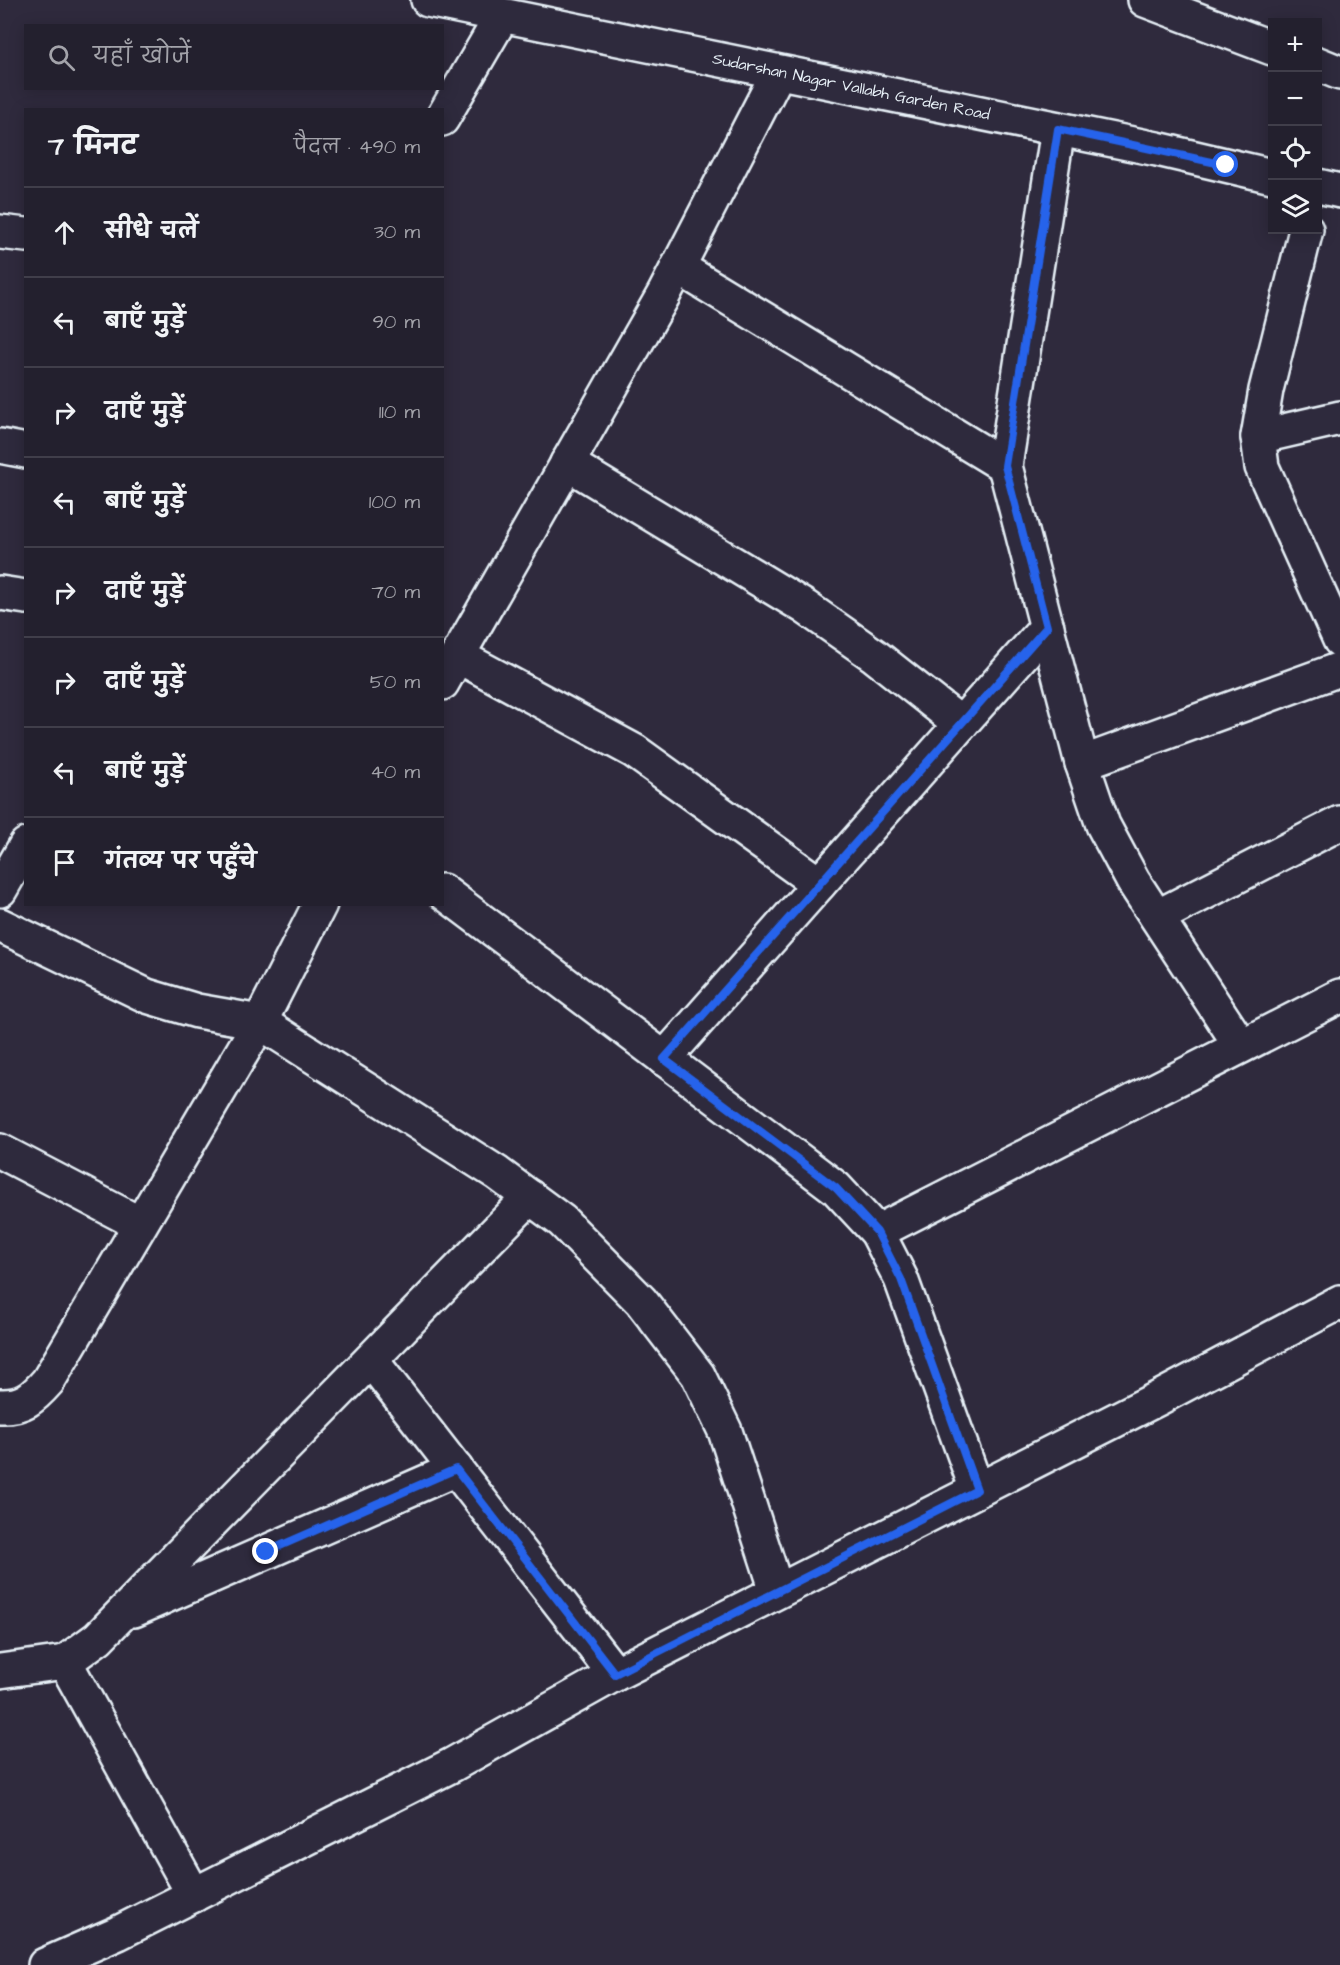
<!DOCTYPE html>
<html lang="hi">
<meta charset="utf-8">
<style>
:root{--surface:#23202e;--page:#2f2d3a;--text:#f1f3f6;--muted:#a3a3aa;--line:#403e4a}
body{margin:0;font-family:"Architects Daughter","Playpen Sans Deva",sans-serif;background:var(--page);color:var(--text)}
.controls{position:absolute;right:18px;top:18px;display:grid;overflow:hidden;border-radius:0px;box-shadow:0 3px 15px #0003}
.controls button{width:54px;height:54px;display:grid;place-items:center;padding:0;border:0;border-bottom:2px solid var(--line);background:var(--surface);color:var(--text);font:30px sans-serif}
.stop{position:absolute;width:18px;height:18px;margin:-14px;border:4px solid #2563eb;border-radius:50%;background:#fff}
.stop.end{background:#2563eb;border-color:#fff;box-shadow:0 2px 6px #0008}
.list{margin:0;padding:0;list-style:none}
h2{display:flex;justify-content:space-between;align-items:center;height:78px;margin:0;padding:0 24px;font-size:26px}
h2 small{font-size:20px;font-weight:400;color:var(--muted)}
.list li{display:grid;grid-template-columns:39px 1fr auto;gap:18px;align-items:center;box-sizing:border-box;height:90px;padding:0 24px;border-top:2px solid var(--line)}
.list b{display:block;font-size:22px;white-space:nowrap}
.list em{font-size:20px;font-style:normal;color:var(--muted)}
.icon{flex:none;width:33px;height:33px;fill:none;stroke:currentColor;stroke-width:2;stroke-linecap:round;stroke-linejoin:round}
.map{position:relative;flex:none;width:1340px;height:1965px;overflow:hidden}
.search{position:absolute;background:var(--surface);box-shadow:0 3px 15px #0003;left:24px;top:24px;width:420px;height:66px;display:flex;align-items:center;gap:15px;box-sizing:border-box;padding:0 21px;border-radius:0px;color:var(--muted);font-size:22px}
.panel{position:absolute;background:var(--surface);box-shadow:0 3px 15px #0003;left:24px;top:108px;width:420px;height:798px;border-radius:0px}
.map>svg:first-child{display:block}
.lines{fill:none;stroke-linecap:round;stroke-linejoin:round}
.minor-casing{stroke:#e8f1f8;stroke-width:38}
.minor{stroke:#2f2a3d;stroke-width:33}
.route{stroke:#2563eb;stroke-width:8}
.labels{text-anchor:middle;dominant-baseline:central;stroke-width:6;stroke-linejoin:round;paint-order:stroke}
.street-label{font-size:16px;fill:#e8f1f8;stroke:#2f2a3d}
</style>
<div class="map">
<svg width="1340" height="1965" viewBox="0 0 1340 1965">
<rect width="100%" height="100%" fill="#2f2a3d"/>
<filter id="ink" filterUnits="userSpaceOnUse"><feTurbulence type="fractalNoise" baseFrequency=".0167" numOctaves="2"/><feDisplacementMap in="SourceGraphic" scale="12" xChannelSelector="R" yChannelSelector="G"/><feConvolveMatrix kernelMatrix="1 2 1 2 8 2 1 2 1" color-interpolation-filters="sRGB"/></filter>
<g filter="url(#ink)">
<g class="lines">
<defs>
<g id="minor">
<path id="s1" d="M428,0L1157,149L1272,176"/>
<path d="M1145,0L1272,48"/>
<path d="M1318,64L1340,73"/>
<path d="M442,119L502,16"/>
<path d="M1058,129L1005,466L1082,763L1103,825L1133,881L1241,1046"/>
<path d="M1318,186L1340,191"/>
<path d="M1306,230L1266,390L1258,437L1262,467L1340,640"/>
<path d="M0,232L26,235"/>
<path d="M678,267L1005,466"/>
<path d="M1258,437L1340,418"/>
<path d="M0,446L26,451"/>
<path d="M567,463L805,607L875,656L961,724"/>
<path d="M0,593L26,597"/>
<path d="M458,656L634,751L819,884"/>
<path d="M442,683L664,294L778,73"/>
<path d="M1082,763L1340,669"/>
<path d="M0,890L26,845"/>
<path d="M442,891L836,1188L877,1232L901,1279L977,1490"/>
<path d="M1157,917L1340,823"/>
<path d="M0,925L147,996L197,1011L260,1022L497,1173L562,1221L641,1301L698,1375L725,1431L777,1591"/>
<path d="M664,1059L1047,627"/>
<path d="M0,1151L140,1224"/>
<path d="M877,1232L1340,996"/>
<path d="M371,1360L615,1674"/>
<path d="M0,1406C23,1407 33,1398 48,1381L260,1022L320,904"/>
<path d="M134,1610L456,1469"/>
<path d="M65,1662L194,1895"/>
<path d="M0,1671L65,1662L98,1638L530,1197"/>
<path d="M45,1965L118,1933L452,1765L615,1674L1159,1398L1340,1302"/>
</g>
</defs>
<!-- minor casing -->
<use href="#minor" class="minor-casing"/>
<!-- minor -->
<use href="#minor" class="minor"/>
</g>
</g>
<g class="lines" filter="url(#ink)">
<!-- route -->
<path class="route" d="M266,1552L456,1469L615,1674L977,1490L901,1279L877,1232L836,1188L664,1059L1047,627L1005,466L1058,129L1226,165"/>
</g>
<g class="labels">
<!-- street labels -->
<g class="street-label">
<text stroke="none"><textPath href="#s1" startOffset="432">Sudarshan Nagar Vallabh Garden Road</textPath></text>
</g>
</g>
</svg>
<div class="controls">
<button>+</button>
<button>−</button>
<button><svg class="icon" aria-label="locate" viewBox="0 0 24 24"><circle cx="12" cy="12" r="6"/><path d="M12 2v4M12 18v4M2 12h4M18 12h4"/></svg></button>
<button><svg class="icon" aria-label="layers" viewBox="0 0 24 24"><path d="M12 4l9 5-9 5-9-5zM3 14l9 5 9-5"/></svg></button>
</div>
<div class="stop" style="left:1226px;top:165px"></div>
<div class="stop end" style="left:266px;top:1552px"></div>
<div class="search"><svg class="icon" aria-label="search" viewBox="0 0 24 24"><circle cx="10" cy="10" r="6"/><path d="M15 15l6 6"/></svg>यहाँ खोजें</div>
<section class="panel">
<h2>7 मिनट<small>पैदल · 490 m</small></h2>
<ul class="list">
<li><svg class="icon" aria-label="ahead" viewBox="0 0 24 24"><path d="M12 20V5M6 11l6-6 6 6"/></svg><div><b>सीधे चलें</b></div><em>30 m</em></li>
<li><svg class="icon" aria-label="left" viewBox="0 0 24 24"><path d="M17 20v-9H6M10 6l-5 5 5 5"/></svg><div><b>बाएँ मुड़ें</b></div><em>90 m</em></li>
<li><svg class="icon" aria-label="right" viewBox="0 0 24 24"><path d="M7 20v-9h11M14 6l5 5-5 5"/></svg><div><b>दाएँ मुड़ें</b></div><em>110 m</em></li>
<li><svg class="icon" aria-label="left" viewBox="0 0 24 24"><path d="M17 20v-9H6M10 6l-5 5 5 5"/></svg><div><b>बाएँ मुड़ें</b></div><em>100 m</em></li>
<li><svg class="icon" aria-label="right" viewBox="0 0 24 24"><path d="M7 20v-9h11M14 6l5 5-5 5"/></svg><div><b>दाएँ मुड़ें</b></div><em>70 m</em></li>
<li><svg class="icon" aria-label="right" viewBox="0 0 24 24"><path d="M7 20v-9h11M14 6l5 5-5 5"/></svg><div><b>दाएँ मुड़ें</b></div><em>50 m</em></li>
<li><svg class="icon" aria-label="left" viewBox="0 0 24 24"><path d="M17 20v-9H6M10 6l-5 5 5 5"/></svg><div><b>बाएँ मुड़ें</b></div><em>40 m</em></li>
<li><svg class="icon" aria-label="arrive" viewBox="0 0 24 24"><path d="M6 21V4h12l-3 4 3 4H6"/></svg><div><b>गंतव्य पर पहुँचे</b></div></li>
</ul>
</section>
</div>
